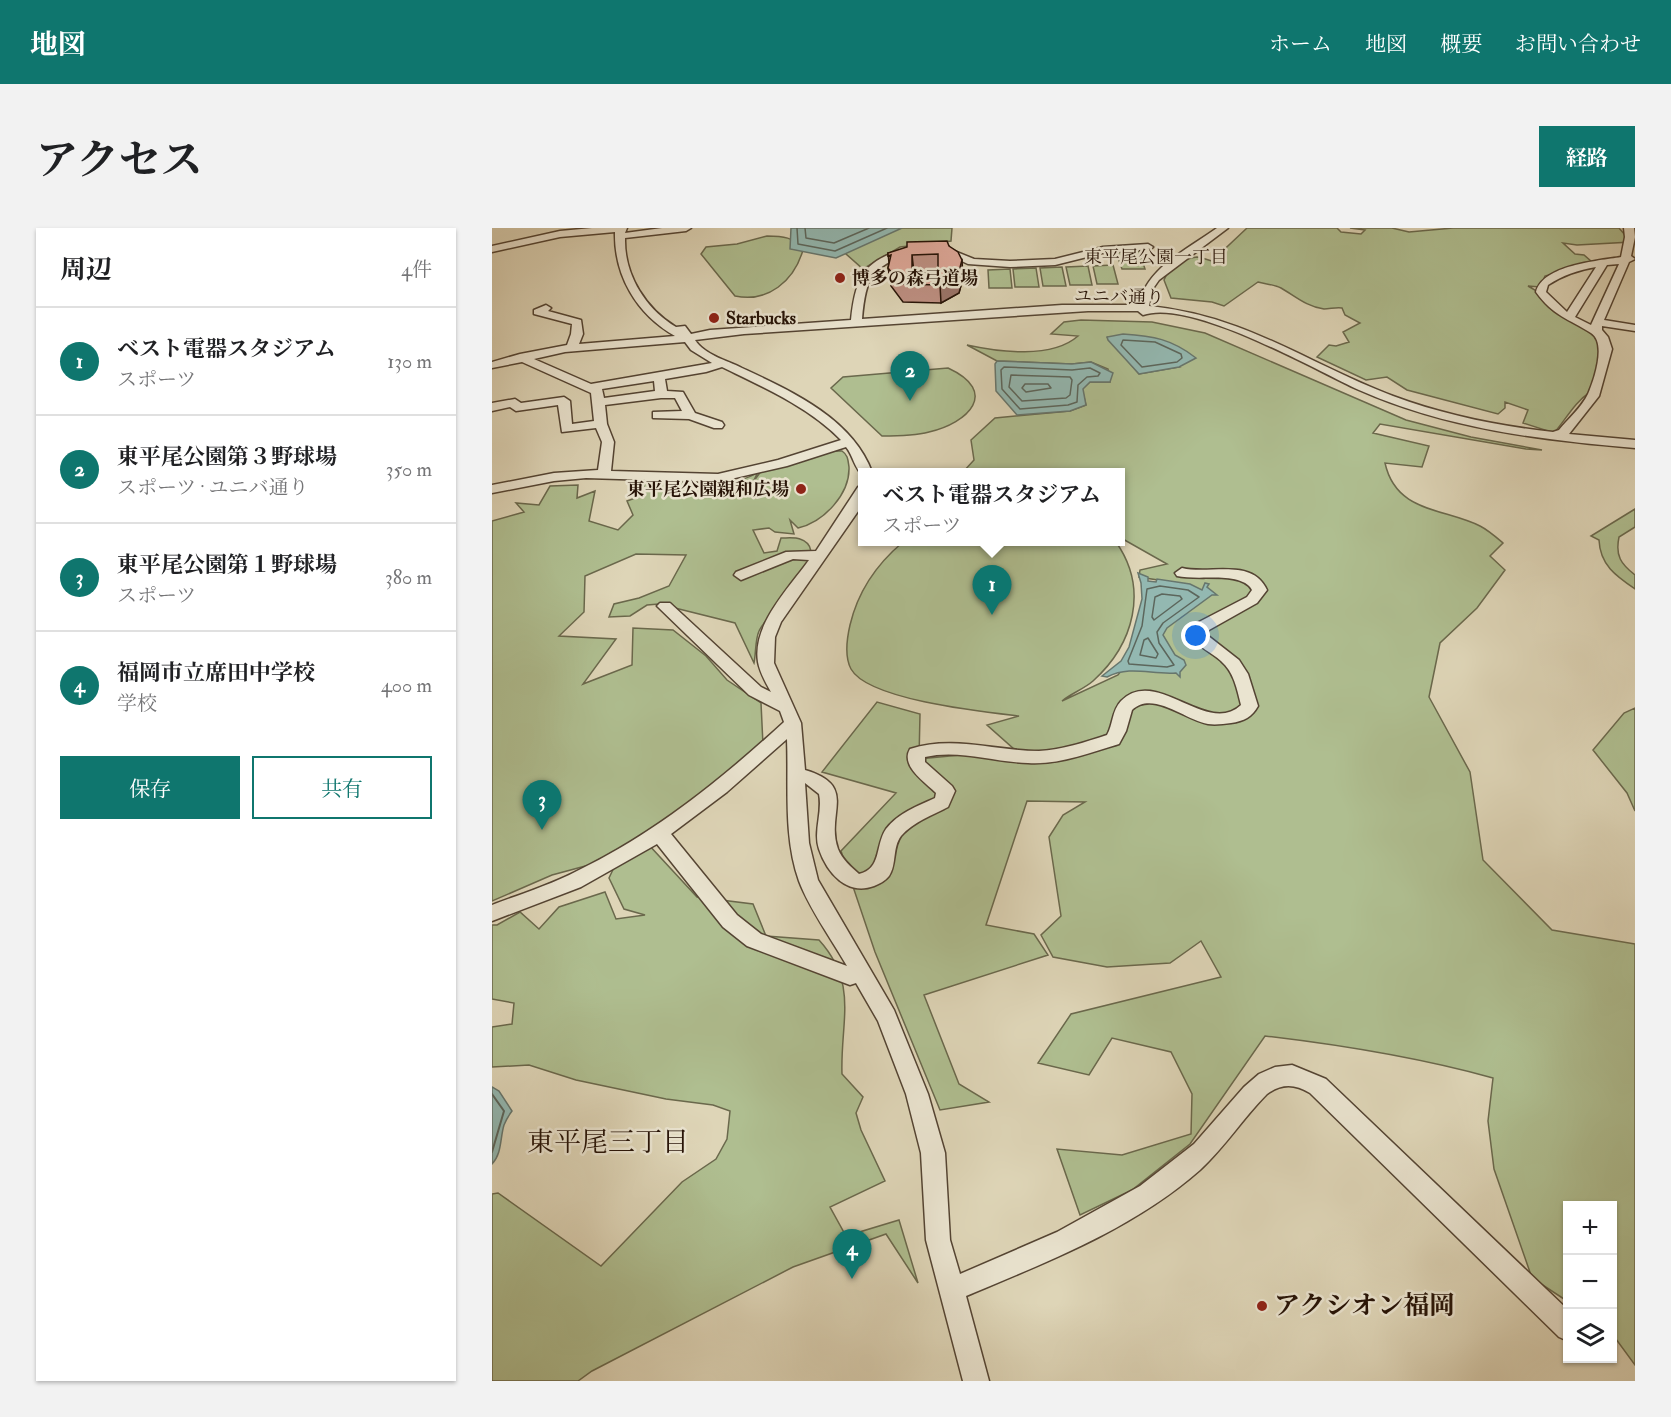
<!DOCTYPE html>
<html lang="ja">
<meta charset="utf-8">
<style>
:root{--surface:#fff;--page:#f2f2f2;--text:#202124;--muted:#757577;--line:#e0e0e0;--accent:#0f766e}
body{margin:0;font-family:"IM FELL Double Pica","Noto Serif JP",serif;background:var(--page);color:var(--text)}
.controls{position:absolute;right:18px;bottom:18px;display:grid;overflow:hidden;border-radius:0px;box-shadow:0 2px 4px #0004}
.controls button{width:54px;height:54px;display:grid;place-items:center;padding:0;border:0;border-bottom:2px solid var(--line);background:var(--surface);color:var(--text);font:30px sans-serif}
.you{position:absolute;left:704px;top:408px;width:21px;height:21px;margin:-15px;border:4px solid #fff;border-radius:50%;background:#1a73e8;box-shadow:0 0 0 9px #1a73e833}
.badge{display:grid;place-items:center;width:39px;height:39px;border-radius:50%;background:var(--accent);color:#fff;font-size:20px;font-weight:700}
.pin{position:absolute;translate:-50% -50px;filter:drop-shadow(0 2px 3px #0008)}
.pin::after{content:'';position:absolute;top:32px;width:21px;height:18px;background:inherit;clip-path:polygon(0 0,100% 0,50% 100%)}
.popup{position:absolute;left:366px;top:240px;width:267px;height:78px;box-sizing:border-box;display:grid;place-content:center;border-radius:0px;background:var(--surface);filter:drop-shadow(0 2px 4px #0005);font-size:20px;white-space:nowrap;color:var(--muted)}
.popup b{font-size:22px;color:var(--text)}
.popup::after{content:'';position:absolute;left:50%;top:100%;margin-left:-12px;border:12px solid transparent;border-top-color:var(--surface)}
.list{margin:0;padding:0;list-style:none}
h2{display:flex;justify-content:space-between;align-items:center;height:78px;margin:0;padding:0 24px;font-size:26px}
h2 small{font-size:20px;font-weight:400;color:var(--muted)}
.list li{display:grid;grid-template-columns:39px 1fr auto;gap:18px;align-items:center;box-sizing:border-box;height:108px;padding:0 24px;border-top:2px solid var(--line)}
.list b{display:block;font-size:22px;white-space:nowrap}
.list p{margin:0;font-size:20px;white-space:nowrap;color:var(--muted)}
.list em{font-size:20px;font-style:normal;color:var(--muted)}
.actions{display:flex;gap:12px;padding:18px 24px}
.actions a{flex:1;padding:14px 0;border:2px solid var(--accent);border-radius:0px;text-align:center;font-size:21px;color:var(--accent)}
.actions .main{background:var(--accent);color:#fff}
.icon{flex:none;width:33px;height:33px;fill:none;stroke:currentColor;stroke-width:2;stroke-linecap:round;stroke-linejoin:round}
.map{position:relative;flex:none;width:1143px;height:1153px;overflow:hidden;border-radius:0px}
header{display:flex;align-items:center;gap:36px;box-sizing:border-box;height:84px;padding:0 30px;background:var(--accent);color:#fff}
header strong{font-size:28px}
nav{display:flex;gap:33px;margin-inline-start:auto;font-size:21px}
.intro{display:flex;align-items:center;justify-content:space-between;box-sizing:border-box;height:144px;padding:0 36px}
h1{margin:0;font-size:42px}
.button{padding:15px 27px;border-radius:0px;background:var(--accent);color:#fff;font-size:21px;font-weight:700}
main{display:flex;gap:36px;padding:0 36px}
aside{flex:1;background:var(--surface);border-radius:0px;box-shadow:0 2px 4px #0004}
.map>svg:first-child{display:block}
.green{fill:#afbe90;stroke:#6a684c;stroke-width:1.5;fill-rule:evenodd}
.water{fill:#93b8b1;stroke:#67766d;stroke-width:1.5}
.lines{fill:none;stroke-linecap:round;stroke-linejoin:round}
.shore-far1{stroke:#5c665c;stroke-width:1.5}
.shore{stroke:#5c665c;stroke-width:2}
.minor-casing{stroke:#544433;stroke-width:3}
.minor{fill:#eae4d0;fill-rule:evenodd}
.wall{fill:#be9083;stroke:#261307;stroke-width:1.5;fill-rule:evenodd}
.shaded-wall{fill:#9b756a;stroke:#261307;stroke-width:1.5}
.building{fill:#dda798;stroke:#261307;stroke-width:1.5;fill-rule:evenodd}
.poi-dot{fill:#8f2418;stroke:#eae4d0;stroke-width:2}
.labels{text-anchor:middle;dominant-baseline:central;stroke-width:5;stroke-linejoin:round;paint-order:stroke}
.far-neighbourhood-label{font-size:18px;fill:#261307;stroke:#eae4d0}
.far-poi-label{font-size:18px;font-weight:bold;fill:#261307;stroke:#eae4d0;text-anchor:start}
.far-street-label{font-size:18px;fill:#261307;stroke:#eae4d0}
.near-poi-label{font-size:26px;font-weight:bold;fill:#261307;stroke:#eae4d0;text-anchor:start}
.near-neighbourhood-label{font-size:27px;fill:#261307;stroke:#eae4d0}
</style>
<header>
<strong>地図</strong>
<nav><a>ホーム</a><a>地図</a><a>概要</a><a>お問い合わせ</a></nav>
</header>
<div class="intro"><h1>アクセス</h1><a class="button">経路</a></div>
<main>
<aside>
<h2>周辺<small>4件</small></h2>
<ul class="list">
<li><span class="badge">1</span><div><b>ベスト電器スタジアム</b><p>スポーツ</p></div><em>130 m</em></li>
<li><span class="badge">2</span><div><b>東平尾公園第３野球場</b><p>スポーツ · ユニバ通り</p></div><em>350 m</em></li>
<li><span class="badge">3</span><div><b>東平尾公園第１野球場</b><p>スポーツ</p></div><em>380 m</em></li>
<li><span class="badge">4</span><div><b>福岡市立席田中学校</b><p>学校</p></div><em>400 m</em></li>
</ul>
<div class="actions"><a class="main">保存</a><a>共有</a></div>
</aside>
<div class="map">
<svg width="1143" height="1153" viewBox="0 0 1143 1153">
<rect width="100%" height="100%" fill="#ded5b7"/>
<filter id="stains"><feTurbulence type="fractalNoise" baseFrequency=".00333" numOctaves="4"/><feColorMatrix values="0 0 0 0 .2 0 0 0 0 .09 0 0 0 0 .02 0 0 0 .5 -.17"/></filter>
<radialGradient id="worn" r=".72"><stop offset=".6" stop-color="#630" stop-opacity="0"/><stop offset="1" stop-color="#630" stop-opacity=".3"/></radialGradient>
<!-- green -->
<path class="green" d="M381,0H460L459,13L408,19L371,41L354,26L359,9Z
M755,0H845L849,4L869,6L873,2L858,0H900L917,4L961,0H1127L1139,14L1085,17L1071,15L1083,26L1092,27L1100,34L1053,48L1048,59L1036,58L1048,65C1057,98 1110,87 1110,125C1110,138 1101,153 1097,165C1083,174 1074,191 1062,205L1031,195L1036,182L1013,174V180L1006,186L915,162L895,149L874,152L825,129L837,117L844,118L857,114L851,104L868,95L853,87L850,80C844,79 838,81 832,81C815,79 803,68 789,60C783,57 774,56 766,54L732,78L720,74L679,70L672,52C676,41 692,30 705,29C709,29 715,32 720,33Z
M275,8C290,8 303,9 311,22C302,53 276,75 243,68L209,26L214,19L245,16Z
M647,23L653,41H630L624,24Z
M621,37L626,56H605L601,38Z
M596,38L600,57H578L574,39Z
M570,39L574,58H551L548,40Z
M544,40L547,59H523L521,41Z
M518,41L520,60H497L496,42Z
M589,92L660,94L713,105L914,192L979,209L1050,222L1034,221L888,196L881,205L937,218L930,239L893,235C904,285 952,280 988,298C996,302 1004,309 1011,315L998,328L1013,342L985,380L948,415L937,469L978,544L991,632L1060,702L1143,716V1137L1121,1107L1120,978H1076L1075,1073L1040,1050L1002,941L996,893L1001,850C925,829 850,817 773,808L698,916L640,962L588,987L565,921L630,927L699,906L700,866L679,824L620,810L597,847L546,835L579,786L729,749L709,713L678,735L615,739L561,729L549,707L569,688L557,609L571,587L593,574L535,573L494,697L542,706L556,727L432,767L467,856L497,874L448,882L383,724L349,623L404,565L330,544L385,474L428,486L427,531L523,522L495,497L527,488C492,484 376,472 359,441C352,428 355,410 358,397C366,363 386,335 411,314H624C657,361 642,416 601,453C592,461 578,466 570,473L626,447L632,439L668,412L692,356L647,349L648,342L675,336L629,310V244H471L482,232L479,212L503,190L578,183L594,177L590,161L598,154H618L616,141L599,134L580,136L505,133L475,117C507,124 560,131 586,108L559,106L572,94ZM615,109L687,139L647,146Z
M456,140C508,164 476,195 437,204C422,208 406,208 390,208L339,160L351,149Z
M336,223H350C356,227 356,232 357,239C358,266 332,294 306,300L298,292L302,306L283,304L277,300L261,302L272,325L285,323L289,310C295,310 303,309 308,311C346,324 272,388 267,403C263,412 264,426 262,435L243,395L167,376L155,377L138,388L117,389L122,376L147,370L177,358L194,327L144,326L93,348L92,384L67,408L124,411L91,456L140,437L141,400L181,402L214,428L235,452L269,475L271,517L156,616L205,669L261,676L274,708L327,712C367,756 348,794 350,846L371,869L364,885L369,902L393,953L338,979L354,1008L407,992L426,1055L394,1006L301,1039L100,1143L86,1153H0V966L6,965L109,1038L190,954L224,931L235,911L238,883L221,877L174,871L84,852L37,837L0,839V799L20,796L22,775L0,771V697H5L28,684L47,701L67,679L113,664L124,691L153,687L132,681L117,650L127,629L60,647L0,673V293L32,284L24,275L47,277L58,258L86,257L85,270L103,263L97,293L126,302L141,287L135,273L149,268L154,251C183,253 242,262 266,244L261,254L270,242Z
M1143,281V299L1127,309C1123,328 1129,336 1143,347V361C1124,348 1108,337 1107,312L1099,308Z
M1143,480V583L1135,565L1101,522L1132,485Z"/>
<!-- water -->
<path class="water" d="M299,0H410L344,30L298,21Z
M631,106C661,108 680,111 704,130L687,139L647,146L616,112L615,109Z
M505,133L580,136L599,134L621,145L618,154H598L591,161L594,177L578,183L525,187L504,163L503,136Z
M646,345L656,349V353L664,354L665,351L698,356L710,362L713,355L717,356L715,359L725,367H720L675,400L671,407L683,427L692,432L694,437L688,444V449L684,445C659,447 639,437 615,449L610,448L629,433L637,419L650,371L649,355Z
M0,859L7,863L20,883C17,887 14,892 12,897C8,910 10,926 0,936Z"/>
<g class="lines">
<!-- shore-far1 -->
<path class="shore-far1" d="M305,0L306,16L343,23L395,0
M313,0L314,10L342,15L377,0
M631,112L663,114L689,126L690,130L685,134L650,139L629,117Z
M512,139L580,142L598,140L608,145L606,148L595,149L586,157L585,174L576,177L528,181L510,161L509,142Z
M519,147L578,149L580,152L578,167L574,170L530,173L517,159Z
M533,156H556L559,160L534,164L530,160Z
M668,358L696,362L707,369L671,395L665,404L667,415L682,437L675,439L637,436L636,433L650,398L655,361Z
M670,366L688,368L690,371L662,392L660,389L663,369Z
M656,410L666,426L664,430L648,427L652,412Z"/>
<!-- shore -->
<path class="shore" d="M0,866L12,883L0,924"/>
<defs>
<path id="minor" d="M100,0H135L133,5L170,0H199L194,3L133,10V13C133,48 154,81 184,99L193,98L199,106L218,102L359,92C364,45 374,31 420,19L425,22L423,24C381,38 374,46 370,91L570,77H647C654,40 696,21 725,0H736L667,52L660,62L657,78C755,88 814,135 901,168C952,187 1006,198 1061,204L1067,202C1076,191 1090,179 1096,166C1102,152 1115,115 1099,105C1077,91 1061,88 1044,64C1051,37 1105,33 1129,29L1133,9L1132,0H1142L1143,9L1139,28L1143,31L1137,34L1112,92L1143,97V103L1110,98V102L1116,109L1120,121L1107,168L1077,206L1143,212V220C1049,212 955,201 867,162C821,141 698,70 651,87L646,83H596L252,106L203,112C213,127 234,132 250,140C299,163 360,190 380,244H371V247C363,242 361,227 354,219L295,238L226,254L94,250L62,253L0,265V257L62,245L106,242L110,214L104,200L70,204L66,177L24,183L18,179L0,183V175L23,171L29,175L72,169L78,173L80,196L102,193L99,165L30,134L0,140V134L28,126L75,117L79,106L80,96L42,86V82L54,77L59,80L56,83L89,92L91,106L87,116L183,108C144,86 122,47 123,4L68,9L0,24V18L68,3ZM1127,36L1099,97L1083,89L1115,37ZM1104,39L1075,84L1054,64L1056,57C1071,47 1086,42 1104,39ZM193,114L199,122L220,135L99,156L42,131L73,124ZM230,139C271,159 317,179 349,212L286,232L226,246L119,243L122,214L115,196L113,177L169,170H183L190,183L161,184V190L197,191L222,200H230L232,197L230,194L203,185L191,164L175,163L173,151L214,144ZM162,153L163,163L112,170L110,161Z
M656,16L661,19L659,21L611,25L563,37L518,39L476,36L442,20L450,18L482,31L518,33L563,31L611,19Z
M371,258L369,279L289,394L283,409L282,435L309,495L313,542C367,558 333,585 346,621C350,631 359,639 367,646C390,641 383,617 394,601C406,585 426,578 443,570L444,565C433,554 408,538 418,521C461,507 503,523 547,523C570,522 593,514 615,507C621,497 620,482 629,473C664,437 715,509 749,477C745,461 742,444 729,433C719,424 707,420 699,408L705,395L755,369L760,362C750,343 705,353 685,348L683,345L690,340C718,347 760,329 775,362L765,375L717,402L715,407L747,432L756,446L766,478C760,489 752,493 739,495C732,496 723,497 716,496C693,492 661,462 640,482L634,503L627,516C597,525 567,537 536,535C502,534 466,521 433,529V534L460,558L463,563L456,579C441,587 421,594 409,608C400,620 405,636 397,648C393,653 387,656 382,658C355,668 335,645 327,621C321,603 331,584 327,566L313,555L317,615L326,652L402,782L436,866L453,925L458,1012L468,1046L565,1004L648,958L702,916L752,859L767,846L783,839L800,837L834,851L1076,1082V1113L1067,1109L818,865C803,856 790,855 775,866C751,890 733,919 708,942C641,1001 555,1034 474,1068L497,1153H471L434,1012L429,925L414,866L386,793L364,755L358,757L255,718L231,699L165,616L89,659L0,693V677C29,666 58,657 85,643C162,606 230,551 292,494L288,483L257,467L165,378L168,375H178L269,459L279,464C274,455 268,445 266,434C260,397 297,360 317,332L301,331L249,352L242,347L244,344L294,324L324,323L366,259ZM295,511C297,557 291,608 307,653C317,680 340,712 355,738L269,706L245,687L179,606L235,564Z"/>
</defs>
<!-- minor casing -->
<use href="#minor" class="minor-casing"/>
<!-- minor -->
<use href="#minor" class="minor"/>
</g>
<!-- wall -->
<path class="wall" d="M457,18L471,50L467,65L449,75L411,74L399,58L396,40L397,35L396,25ZM422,44H446V45L422,46Z"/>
<!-- shaded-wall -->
<path class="shaded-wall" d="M420,27L422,44V57L420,46Z
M470,32L471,50L467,65L449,75L448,57Z"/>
<!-- building -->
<path class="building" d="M455,13L457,18L466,24L470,32L466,47L448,57L409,56L396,40L399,27L396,28V25L415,19V14ZM446,26V45L420,46V27Z"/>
<!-- markers -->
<g class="poi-dot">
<circle cx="348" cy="50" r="6"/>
<circle cx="222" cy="90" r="6"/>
<circle cx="309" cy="261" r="6"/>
<circle cx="770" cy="1078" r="6"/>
</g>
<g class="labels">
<!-- far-neighbourhood labels -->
<g class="far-neighbourhood-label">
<text x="664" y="29">東平尾公園一丁目</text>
</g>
<!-- far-poi labels -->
<g class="far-poi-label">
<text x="360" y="50">博多の森弓道場</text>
<text x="234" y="90">Starbucks</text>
<text x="297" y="261" text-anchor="end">東平尾公園親和広場</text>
</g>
<!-- far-street labels -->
<g class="far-street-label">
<text transform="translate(627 69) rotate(1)">ユニバ通り</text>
</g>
<!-- near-poi labels -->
<g class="near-poi-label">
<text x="782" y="1078">アクシオン福岡</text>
</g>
<!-- near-neighbourhood labels -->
<g class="near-neighbourhood-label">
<text x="116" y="914">東平尾三丁目</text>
</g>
</g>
<rect width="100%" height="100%" filter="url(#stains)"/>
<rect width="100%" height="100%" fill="url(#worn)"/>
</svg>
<div class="controls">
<button>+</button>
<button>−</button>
<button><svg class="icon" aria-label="layers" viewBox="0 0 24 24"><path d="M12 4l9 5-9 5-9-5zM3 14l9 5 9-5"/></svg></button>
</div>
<div class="you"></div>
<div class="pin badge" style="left:500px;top:387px">1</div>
<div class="popup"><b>ベスト電器スタジアム</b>スポーツ</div>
<div class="pin badge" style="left:418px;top:173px">2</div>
<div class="pin badge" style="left:50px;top:602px">3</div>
<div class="pin badge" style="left:360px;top:1051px">4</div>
</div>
</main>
